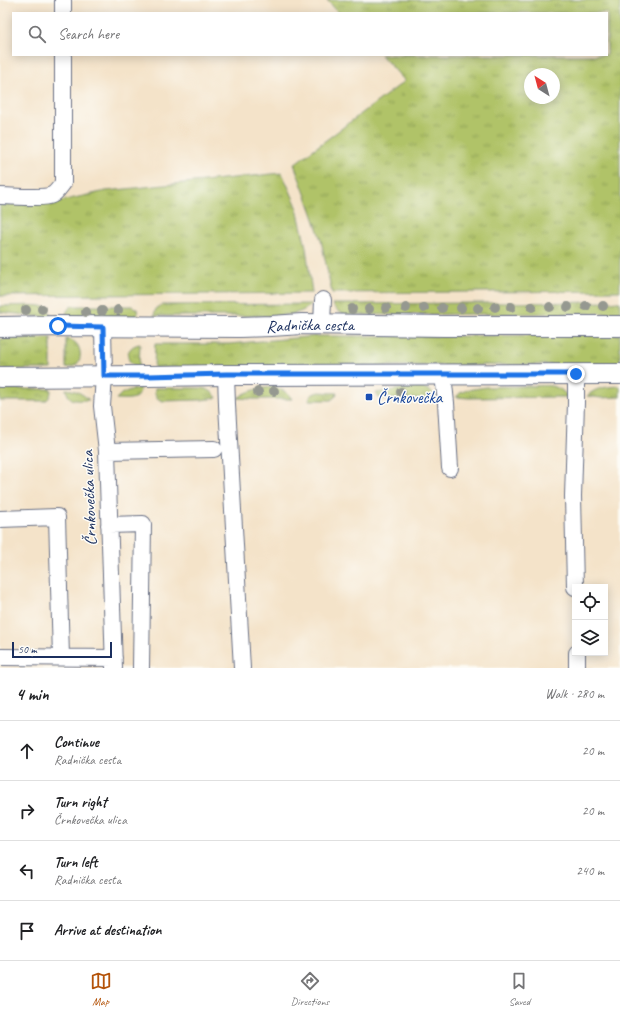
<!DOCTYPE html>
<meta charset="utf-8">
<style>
:root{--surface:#fff;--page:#f2f2f2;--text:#202124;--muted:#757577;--line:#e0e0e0;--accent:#b45309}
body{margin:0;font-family:Caveat,sans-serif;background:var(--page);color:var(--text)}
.controls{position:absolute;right:12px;bottom:12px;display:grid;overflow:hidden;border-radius:0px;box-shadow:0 2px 10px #0003}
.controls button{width:36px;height:36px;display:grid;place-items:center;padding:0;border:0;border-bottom:1px solid var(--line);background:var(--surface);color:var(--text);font:20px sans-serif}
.compass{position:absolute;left:524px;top:68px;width:36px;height:36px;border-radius:50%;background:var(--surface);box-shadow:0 2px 10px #0003;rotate:324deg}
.scale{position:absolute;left:12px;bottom:10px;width:100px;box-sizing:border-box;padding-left:4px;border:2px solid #1b2f5e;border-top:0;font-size:11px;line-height:14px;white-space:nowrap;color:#1b2f5e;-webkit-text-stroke:3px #fdfcf7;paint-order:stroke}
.stop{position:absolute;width:12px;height:12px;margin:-9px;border:3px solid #1a73e8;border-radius:50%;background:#fff}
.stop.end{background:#1a73e8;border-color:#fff;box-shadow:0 1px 4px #0008}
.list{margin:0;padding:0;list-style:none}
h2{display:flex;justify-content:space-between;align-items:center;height:52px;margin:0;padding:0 16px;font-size:17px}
h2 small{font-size:13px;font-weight:400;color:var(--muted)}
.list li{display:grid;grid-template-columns:26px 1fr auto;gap:12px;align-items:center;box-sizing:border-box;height:60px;padding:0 16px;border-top:1px solid var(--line)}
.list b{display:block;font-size:15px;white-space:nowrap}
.list p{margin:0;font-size:13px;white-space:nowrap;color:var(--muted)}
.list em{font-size:13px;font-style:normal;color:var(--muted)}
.icon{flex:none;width:22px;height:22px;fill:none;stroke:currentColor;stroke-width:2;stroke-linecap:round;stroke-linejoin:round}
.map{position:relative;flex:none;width:620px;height:668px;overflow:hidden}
.search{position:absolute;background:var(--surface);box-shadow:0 2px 10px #0003;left:12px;right:12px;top:12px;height:44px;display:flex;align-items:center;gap:10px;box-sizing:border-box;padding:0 14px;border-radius:0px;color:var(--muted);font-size:15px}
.sheet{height:292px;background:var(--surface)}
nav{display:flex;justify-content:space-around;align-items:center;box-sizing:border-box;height:56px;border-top:1px solid var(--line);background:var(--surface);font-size:11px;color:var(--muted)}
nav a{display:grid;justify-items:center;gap:2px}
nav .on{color:var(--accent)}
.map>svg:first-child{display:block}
.grass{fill:url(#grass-tufts);stroke:#667962;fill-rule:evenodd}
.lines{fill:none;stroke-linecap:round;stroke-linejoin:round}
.minor-casing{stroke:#676e83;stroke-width:18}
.major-casing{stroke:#676e83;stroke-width:22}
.minor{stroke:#fff;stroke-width:16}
.major{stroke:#fff;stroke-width:20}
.tree{fill:#959890}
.route{stroke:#1a73e8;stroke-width:5}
.transit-dot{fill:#1a4fb4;stroke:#fdfcf7;stroke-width:1.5}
.labels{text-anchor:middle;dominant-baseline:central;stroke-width:3;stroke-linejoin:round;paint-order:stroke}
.street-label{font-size:17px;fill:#1b2f5e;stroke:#fdfcf7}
.transit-label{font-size:17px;fill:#164399;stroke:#fdfcf7;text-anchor:start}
</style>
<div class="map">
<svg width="620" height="668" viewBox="0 0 620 668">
<defs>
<pattern id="grass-tufts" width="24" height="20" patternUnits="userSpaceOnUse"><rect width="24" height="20" fill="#b0c367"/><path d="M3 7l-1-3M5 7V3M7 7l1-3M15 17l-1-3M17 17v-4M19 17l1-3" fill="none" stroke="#8e9f58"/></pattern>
</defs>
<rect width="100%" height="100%" fill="#fdfcf7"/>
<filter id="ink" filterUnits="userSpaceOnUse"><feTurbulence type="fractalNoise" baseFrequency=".025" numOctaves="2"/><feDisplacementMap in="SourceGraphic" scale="8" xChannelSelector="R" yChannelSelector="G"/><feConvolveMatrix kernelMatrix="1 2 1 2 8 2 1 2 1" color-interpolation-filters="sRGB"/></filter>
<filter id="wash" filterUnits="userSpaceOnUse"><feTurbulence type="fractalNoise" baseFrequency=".012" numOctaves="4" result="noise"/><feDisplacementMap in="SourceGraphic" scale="16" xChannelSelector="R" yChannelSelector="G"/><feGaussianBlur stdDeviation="0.9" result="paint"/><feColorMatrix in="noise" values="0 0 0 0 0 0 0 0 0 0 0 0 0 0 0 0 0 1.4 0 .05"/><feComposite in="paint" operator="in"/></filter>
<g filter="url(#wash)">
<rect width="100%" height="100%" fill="#f4e3c9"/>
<!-- grass -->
<path class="grass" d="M327,0H620V291L332,293L321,240L311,210L294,164L405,81L381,55H607V13H339ZM530,74H554V98H530Z
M282,173L296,204L306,247L312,293L0,296V203L56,202L106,191Z
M620,302V313L349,315C341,314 336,311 332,304Z
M312,304C301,315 287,315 272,316H154L156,308L162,305Z
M0,306C9,306 39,304 45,307C49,309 51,313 51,318L0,312Z
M72,306H132L137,309L138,316L66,318C66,312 67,309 72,306Z
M620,334V364L154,368L155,344H229L316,336H473Z
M51,338V369H0V339Z
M66,339C68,340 71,340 73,341C81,345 83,359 76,365C74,367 69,367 66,368Z
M140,344L139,367C124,364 124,346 140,344Z
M528,386C545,386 557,382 568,397L469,398L456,397L460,393L467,390L486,387Z
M620,386V397L601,398L587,396C596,387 608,387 620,386Z
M273,387C282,389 287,392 292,399H251L238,398C248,390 261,388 273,387Z
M413,387C423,387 430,389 436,397L421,399H381L378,397L376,393Z
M140,388C140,402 126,399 116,399C123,391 130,390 140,388Z
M155,388H201C209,389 213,392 217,398L201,400L163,401C156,399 154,395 155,388Z
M0,389H51C51,395 50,399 44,401H0Z
M66,389C75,390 82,393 89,400C77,400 69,403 66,389Z
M319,392L337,393L336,396L331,400H309C310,395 314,393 319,392Z"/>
</g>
<g filter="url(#ink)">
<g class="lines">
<defs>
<path id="minor" d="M63,0V13
M0,196C11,196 44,199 52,195C56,193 60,187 63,183V55
M322,324L323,300
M103,327L104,376L102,406L107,451L114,668
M443,374L446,403L450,468
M226,375L227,405L242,668
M107,451L214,449
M0,519L57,517L61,657
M109,525L143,524L141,668
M575,587L573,496L576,403V374
M577,653V668
M0,657L114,658"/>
<g id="major">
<path id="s1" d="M0,327L58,326L240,327L271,326L302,324L444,326H620"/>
<path d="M0,377L148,376L226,375L620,374"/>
</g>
</defs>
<!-- minor casing -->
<use href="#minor" class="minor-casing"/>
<!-- major casing -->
<use href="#major" class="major-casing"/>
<!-- minor -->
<use href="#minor" class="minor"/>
<!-- major -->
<use href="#major" class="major"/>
</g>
<!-- trees -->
<g class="tree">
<circle cx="586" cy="306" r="5"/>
<circle cx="603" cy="306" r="5"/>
<circle cx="495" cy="307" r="5"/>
<circle cx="511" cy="307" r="5"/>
<circle cx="532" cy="307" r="5"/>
<circle cx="550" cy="307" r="5"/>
<circle cx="568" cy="307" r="5"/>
<circle cx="386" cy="308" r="5"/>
<circle cx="406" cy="308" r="5"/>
<circle cx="424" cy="308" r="5"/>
<circle cx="442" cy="308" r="5"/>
<circle cx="461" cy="308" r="5"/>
<circle cx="478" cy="308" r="5"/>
<circle cx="42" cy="309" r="5"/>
<circle cx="352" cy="309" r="5"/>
<circle cx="369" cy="309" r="5"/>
<circle cx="26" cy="310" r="5"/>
<circle cx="118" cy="310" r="5"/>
<circle cx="102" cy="311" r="5"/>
<circle cx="86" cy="312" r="5"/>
<circle cx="274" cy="391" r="5"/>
<circle cx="258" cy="392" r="5"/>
<circle cx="401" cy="392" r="5"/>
</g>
</g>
<g class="lines" filter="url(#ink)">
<!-- route -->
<path class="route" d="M58,326L103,327L104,376H148L226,374H576"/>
</g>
<!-- markers -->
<rect class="transit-dot" x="365" y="393" width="8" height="8" rx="2"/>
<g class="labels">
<!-- street labels -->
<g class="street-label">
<text stroke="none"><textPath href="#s1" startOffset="310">Radnička cesta</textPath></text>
<text transform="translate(89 498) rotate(-92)">Črnkovečka ulica</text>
</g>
<!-- transit labels -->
<g class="transit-label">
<text x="377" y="397">Črnkovečka</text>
</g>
</g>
</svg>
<div class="controls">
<button><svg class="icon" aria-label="locate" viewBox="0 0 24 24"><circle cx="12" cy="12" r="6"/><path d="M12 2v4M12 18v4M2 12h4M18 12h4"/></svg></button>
<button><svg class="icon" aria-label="layers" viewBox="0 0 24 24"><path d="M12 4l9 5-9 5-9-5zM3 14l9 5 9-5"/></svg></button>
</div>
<svg class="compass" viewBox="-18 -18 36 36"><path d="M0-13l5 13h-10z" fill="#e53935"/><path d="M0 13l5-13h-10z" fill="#757577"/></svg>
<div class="scale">50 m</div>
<div class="stop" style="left:58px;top:326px"></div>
<div class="stop end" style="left:576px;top:374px"></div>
<div class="search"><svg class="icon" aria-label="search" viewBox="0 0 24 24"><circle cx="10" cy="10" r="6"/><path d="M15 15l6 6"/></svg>Search here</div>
</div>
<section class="sheet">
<h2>4 min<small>Walk · 280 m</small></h2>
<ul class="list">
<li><svg class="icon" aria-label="ahead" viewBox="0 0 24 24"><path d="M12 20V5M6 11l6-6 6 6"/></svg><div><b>Continue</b><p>Radnička cesta</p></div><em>20 m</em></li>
<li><svg class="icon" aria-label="right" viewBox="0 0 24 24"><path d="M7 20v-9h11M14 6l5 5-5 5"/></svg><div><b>Turn right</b><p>Črnkovečka ulica</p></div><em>20 m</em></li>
<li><svg class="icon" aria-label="left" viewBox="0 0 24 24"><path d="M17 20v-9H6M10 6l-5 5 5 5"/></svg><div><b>Turn left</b><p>Radnička cesta</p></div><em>240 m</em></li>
<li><svg class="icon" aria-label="arrive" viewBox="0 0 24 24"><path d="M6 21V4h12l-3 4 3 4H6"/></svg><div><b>Arrive at destination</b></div></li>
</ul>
</section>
<nav>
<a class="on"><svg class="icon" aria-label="map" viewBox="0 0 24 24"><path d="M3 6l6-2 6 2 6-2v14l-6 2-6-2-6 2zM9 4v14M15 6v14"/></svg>Map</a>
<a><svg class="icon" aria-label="directions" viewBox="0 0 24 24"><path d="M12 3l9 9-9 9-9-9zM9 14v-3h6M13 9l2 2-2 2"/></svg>Directions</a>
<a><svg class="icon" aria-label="saved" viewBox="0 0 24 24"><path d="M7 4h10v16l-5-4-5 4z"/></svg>Saved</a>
</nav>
